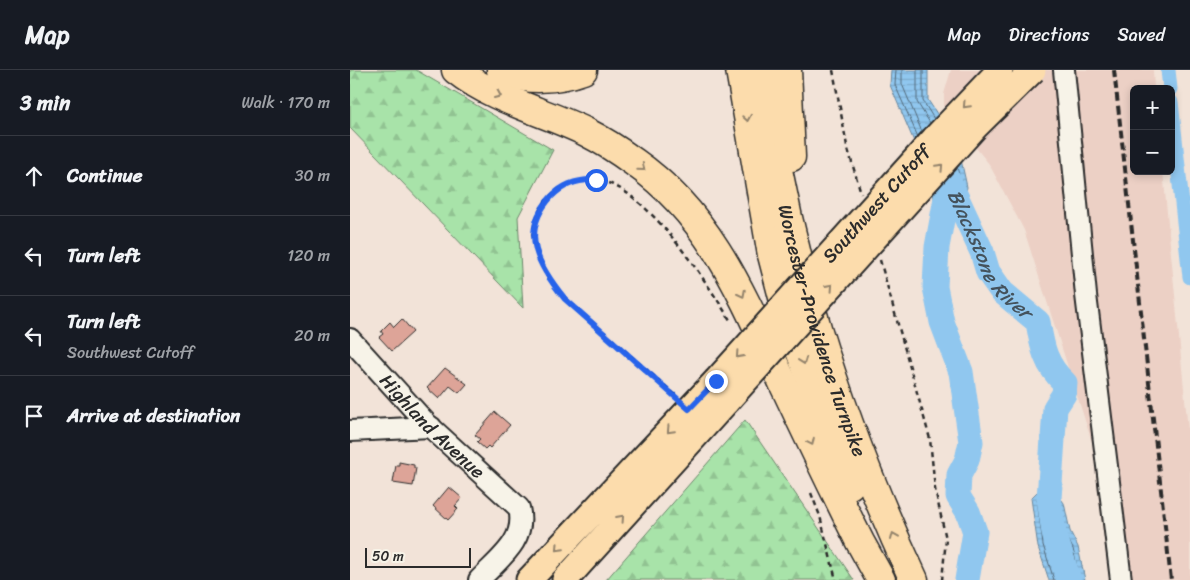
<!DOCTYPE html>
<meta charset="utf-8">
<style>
:root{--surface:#171b24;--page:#242831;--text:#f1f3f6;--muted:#9ea1a6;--line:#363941}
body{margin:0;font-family:Sriracha,sans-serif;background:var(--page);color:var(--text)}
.controls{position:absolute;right:15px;top:15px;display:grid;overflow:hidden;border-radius:8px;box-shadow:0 2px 8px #0003}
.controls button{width:45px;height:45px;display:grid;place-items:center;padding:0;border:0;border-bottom:1px solid var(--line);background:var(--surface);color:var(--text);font:25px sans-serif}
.scale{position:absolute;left:15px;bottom:12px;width:106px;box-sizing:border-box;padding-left:5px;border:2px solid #2b2b2b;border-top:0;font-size:14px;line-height:18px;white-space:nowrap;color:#2b2b2b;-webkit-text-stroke:4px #f7f3e8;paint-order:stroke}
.stop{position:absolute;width:15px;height:15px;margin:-11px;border:4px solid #2563eb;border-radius:50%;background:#fff}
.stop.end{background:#2563eb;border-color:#fff;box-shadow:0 1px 5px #0008}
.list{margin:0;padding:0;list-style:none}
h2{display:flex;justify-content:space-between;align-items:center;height:65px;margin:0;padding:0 20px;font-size:21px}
h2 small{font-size:16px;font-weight:400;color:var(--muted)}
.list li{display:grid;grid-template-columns:32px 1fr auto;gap:15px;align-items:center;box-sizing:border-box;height:80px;padding:0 20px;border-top:1px solid var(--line)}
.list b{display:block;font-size:19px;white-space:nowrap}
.list p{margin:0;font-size:16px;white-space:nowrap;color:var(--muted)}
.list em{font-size:16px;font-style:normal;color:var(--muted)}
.icon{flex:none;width:28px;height:28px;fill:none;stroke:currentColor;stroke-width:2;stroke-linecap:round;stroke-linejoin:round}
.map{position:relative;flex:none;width:840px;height:510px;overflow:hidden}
header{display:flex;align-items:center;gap:30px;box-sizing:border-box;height:70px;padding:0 25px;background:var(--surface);border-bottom:1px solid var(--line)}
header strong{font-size:24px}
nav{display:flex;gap:28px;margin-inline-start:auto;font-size:18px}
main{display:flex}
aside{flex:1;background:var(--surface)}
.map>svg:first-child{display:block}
.built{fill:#ecd0c5}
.forest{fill:url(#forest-firs);stroke:#6a876a}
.water{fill:url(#water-rules);stroke:#6889a1}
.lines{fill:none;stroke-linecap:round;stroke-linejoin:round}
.shore{stroke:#536979;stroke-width:1}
.canal{stroke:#90c7ef;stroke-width:15}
.river{stroke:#90c7ef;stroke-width:25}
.building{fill:#dda498;stroke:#2b2b2b}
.minor-casing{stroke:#2b2b2b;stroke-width:24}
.major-casing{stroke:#2b2b2b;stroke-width:29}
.highway-casing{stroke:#2b2b2b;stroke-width:31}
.path{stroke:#2b2b2b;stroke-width:2.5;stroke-dasharray:5 4;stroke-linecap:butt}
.minor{stroke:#f7f3e8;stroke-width:20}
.major{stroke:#fcdcac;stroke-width:25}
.highway{stroke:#fcdcac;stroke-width:28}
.rail{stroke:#2b2b2b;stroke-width:4;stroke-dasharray:8 4;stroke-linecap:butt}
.major-bridge-casing{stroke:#2b2b2b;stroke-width:29;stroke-linecap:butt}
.major-bridge{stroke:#fcdcac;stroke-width:25}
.oneway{stroke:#94846c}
.route{stroke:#2563eb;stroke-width:6}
.labels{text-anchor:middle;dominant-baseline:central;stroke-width:4;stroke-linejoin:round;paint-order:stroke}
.street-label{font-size:19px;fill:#2b2b2b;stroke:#f7f3e8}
.water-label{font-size:20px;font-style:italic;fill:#44525c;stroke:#f7f3e8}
</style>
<header>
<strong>Map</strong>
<nav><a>Map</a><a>Directions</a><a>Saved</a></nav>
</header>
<main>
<aside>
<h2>3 min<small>Walk · 170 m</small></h2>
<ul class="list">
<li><svg class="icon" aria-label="ahead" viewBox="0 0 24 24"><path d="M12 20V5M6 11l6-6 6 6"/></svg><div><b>Continue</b></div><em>30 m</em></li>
<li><svg class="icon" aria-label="left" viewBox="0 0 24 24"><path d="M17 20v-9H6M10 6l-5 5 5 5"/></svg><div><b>Turn left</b></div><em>120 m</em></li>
<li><svg class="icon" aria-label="left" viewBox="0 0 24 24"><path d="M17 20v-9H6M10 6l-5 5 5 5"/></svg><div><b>Turn left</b><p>Southwest Cutoff</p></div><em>20 m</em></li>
<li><svg class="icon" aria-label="arrive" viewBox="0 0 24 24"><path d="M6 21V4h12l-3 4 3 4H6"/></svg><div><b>Arrive at destination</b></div></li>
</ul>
</aside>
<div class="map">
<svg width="840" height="510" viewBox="0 0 840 510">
<defs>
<pattern id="forest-firs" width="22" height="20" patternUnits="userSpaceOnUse" patternTransform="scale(1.25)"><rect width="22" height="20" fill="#a8e3a9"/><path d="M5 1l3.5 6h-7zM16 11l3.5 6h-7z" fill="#91c392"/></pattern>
<pattern id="water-rules" width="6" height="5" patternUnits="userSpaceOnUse" patternTransform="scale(1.25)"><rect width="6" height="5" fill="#90c7ef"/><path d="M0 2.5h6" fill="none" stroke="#7cabcd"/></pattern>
</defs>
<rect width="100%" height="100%" fill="#f2e3d8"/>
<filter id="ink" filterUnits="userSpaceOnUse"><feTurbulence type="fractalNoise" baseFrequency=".02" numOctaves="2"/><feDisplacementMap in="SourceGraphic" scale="10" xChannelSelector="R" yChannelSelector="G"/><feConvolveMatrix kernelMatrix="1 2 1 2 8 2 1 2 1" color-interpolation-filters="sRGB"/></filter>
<g filter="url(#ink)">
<!-- built -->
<path class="built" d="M601,0H803L804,19H784V101H813L840,381V510H759L742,372L674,160L639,94L594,38V24Z"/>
<!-- forest -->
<path class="forest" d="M0,0H66L203,80L168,147L173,238L0,58Z
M395,350L504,510H256Z"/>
<!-- water -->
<path class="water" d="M541,0H578V30L608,76L617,117L612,140L600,155L588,156L582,114L540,15Z
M694,419L707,423L714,433L720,461L728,477L735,510H699L688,477L681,428L687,422Z"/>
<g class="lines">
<!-- shore -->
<path class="shore" d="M546,0L545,15L568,67
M552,0V14L572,62
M567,0V32L580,53
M573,0V31L584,49
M593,112L596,134L599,136L606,117L602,103
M588,119L592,148L596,150C613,133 613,118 607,97
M704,510L693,475L687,429L694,425L704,427L709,435L715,463L723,479L730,510
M710,510L699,474L693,434L695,432L700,433L703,438L709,465L718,481L724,510"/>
<!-- canal -->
<path class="canal" d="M818,0L820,19
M821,32L840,207"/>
<!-- river -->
<g class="river">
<path id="s1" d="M599,111L632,182L638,202L652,222L688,252C692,276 695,295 715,313L714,324L705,338L699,429L704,463L719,510"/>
<path d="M597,123L587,177L585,217L592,252L611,302L621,372L617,390L609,405L608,426L618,442L625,462L617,510"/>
</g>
</g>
<!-- building -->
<path class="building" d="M52,249L63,262L42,281L29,267L33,264L31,261L40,252L44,257Z
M95,298L117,314L109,323L100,316L89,329L77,318Z
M145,342L160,355L140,378L138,376L135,379L127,372L130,369L125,365Z
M49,392L64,395V398H66L63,416L43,413L46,395H49Z
M99,417L112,428L105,436L108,439L98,450L83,436Z"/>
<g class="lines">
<defs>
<g id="minor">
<path d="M714,0L736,225L771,510"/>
<path id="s2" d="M0,269L77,354L169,438C177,470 150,488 129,510"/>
<path d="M0,361L81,357"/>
</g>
<path id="major" d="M179,510L366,311
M215,510L377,331"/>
<g id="highway">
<path d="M106,0C144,30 193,41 236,62C252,70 269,81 284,92C363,147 395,231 434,315C459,368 484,420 510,472L531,510"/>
<path d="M151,0C176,12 208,9 233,0"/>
<path d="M390,0L422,185L440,254L500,415"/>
<path id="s3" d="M412,0C435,181 487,344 564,510"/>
<path d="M437,0L441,87"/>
</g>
</defs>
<!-- minor casing -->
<use href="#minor" class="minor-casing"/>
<!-- major casing -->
<use href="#major" class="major-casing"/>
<!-- highway casing -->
<use href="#highway" class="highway-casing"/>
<!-- path -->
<path class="path" d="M483,0L497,76L511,123
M530,190L580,369L585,419L596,469L592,510
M325,325L215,229C199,209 187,192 183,166C182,161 185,156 186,151C195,119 230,102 261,114C304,132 356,211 380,250
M461,423L470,446L486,510"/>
<!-- minor -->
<use href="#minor" class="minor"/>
<!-- major -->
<use href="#major" class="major"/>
<!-- highway -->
<use href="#highway" class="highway"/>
<!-- rail -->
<path class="rail" d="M764,0L821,510"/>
<defs>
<g id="major-bridge">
<path id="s4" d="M366,311L584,69L650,0"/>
<path d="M377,331L625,57L683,0"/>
</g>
</defs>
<!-- major-bridge casing -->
<use href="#major-bridge" class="major-bridge-casing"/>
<!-- major-bridge -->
<use href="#major-bridge" class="major-bridge"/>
</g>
<!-- one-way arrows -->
<defs><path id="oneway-chevron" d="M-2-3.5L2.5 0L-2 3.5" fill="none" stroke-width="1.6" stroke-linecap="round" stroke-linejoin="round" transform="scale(1.25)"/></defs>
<g class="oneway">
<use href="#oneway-chevron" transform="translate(148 25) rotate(24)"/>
<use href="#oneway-chevron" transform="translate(616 35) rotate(133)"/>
<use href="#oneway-chevron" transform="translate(397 48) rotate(81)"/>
<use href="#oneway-chevron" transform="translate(590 97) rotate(-47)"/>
<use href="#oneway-chevron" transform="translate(292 98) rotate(39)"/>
<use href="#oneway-chevron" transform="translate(480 217) rotate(-48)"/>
<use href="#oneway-chevron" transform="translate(392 224) rotate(63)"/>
<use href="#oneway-chevron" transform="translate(389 285) rotate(132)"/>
<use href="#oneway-chevron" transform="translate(453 291) rotate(70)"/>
<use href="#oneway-chevron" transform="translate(320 360) rotate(133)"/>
<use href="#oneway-chevron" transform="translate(461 372) rotate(64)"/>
<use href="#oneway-chevron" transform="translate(271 448) rotate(-48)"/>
<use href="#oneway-chevron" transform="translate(544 466) rotate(-113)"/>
<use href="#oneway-chevron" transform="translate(209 478) rotate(133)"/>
</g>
</g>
<g class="lines" filter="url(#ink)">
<!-- route -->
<path class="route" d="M246,110C228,109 213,114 201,127C168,163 189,197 215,229L339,339L366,311"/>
</g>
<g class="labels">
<!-- street labels -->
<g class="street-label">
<text stroke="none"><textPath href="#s4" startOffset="239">Southwest Cutoff</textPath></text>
<text stroke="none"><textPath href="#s3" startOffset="268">Worcester-Providence Turnpike</textPath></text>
<text stroke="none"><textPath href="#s2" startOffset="120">Highland Avenue</textPath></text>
</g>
<!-- water labels -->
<g class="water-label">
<text stroke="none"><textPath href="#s1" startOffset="85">Blackstone River</textPath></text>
</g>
</g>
</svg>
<div class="controls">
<button>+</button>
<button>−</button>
</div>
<div class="scale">50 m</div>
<div class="stop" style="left:246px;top:110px"></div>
<div class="stop end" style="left:366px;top:311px"></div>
</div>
</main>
